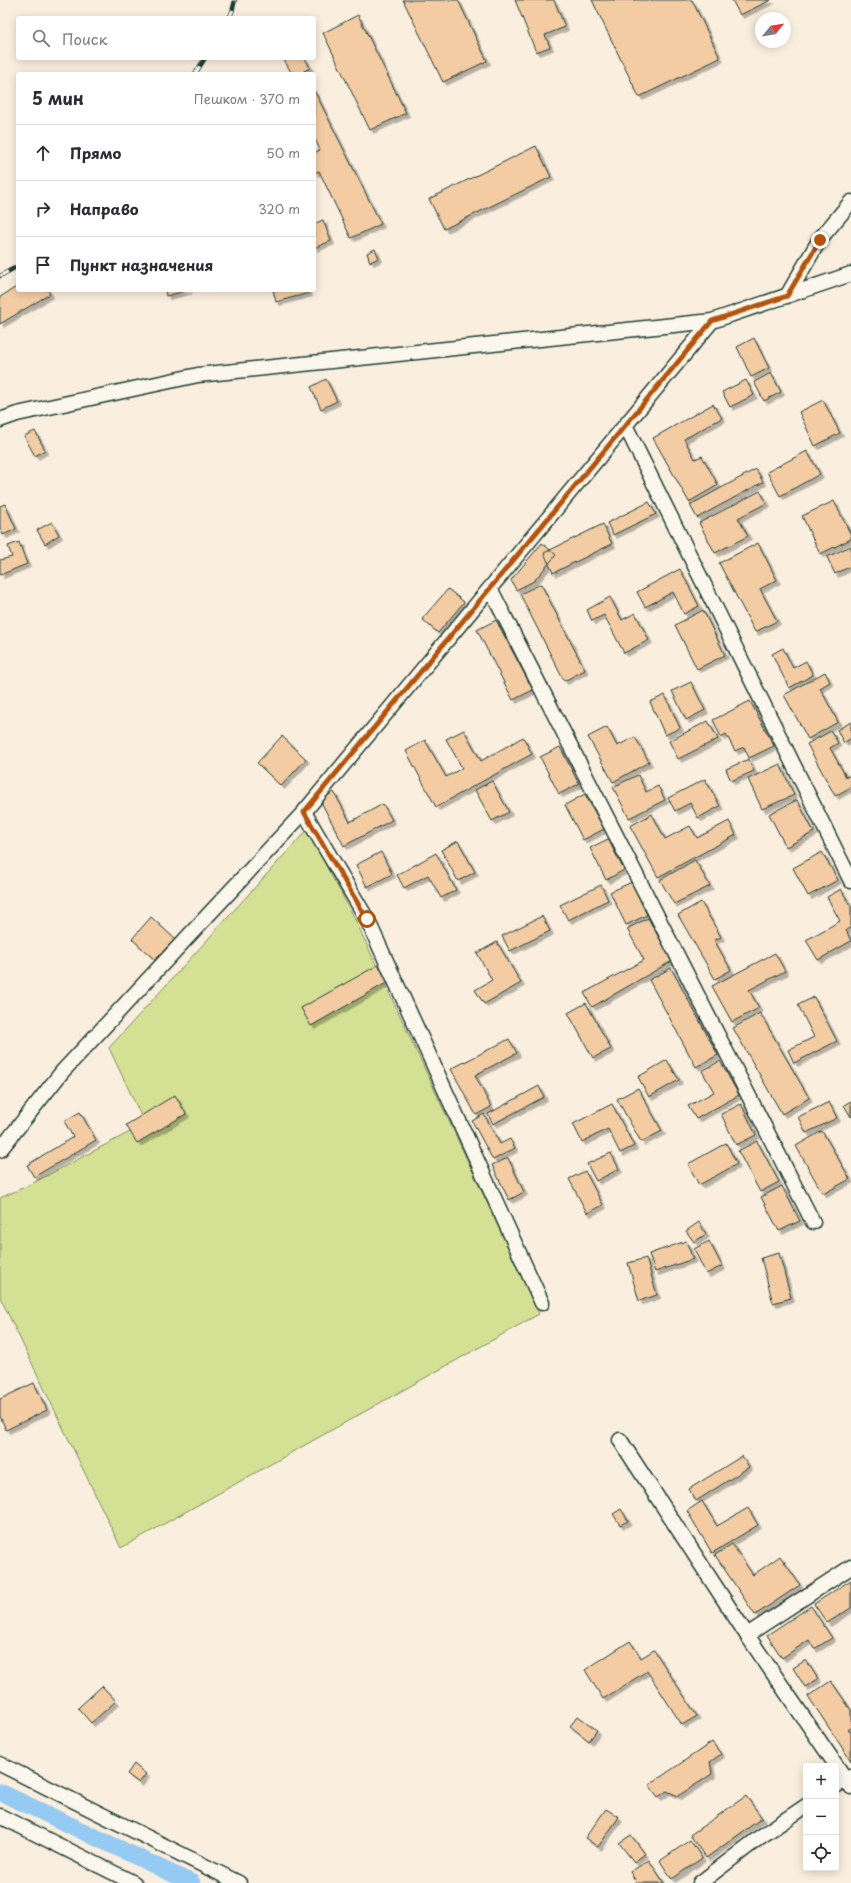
<!DOCTYPE html>
<html lang="ru">
<meta charset="utf-8">
<style>
:root{--surface:#fff;--page:#f7f7f7;--text:#2b2b33;--muted:#7c7c81;--line:#e1e1e2}
body{margin:0;font-family:"Playpen Sans",sans-serif;background:var(--page);color:var(--text)}
.controls{position:absolute;right:12px;bottom:12px;display:grid;overflow:hidden;border-radius:4px;box-shadow:0 2px 10px #0003}
.controls button{width:36px;height:36px;display:grid;place-items:center;padding:0;border:0;border-bottom:1px solid var(--line);background:var(--surface);color:var(--text);font:20px sans-serif}
.compass{position:absolute;left:755px;top:12px;width:36px;height:36px;border-radius:50%;background:var(--surface);box-shadow:0 2px 10px #0003;rotate:60deg}
.stop{position:absolute;width:12px;height:12px;margin:-9px;border:3px solid #b45309;border-radius:50%;background:#fff}
.stop.end{background:#b45309;border-color:#fff;box-shadow:0 1px 4px #0008}
.list{margin:0;padding:0;list-style:none}
h2{display:flex;justify-content:space-between;align-items:center;height:52px;margin:0;padding:0 16px;font-size:17px}
h2 small{font-size:13px;font-weight:400;color:var(--muted)}
.list li{display:grid;grid-template-columns:26px 1fr auto;gap:12px;align-items:center;box-sizing:border-box;height:56px;padding:0 16px;border-top:1px solid var(--line)}
.list b{display:block;font-size:15px;white-space:nowrap}
.list em{font-size:13px;font-style:normal;color:var(--muted)}
.icon{flex:none;width:22px;height:22px;fill:none;stroke:currentColor;stroke-width:2;stroke-linecap:round;stroke-linejoin:round}
.map{position:relative;flex:none;width:851px;height:1883px;overflow:hidden}
.search{position:absolute;background:var(--surface);box-shadow:0 2px 10px #0003;left:16px;top:16px;width:300px;height:44px;display:flex;align-items:center;gap:10px;box-sizing:border-box;padding:0 14px;border-radius:4px;color:var(--muted);font-size:15px}
.panel{position:absolute;background:var(--surface);box-shadow:0 2px 10px #0003;left:16px;top:72px;width:300px;height:220px;border-radius:4px}
.map>svg:first-child{display:block}
.green{fill:#d4e194;stroke:#7a8f64}
.lines{fill:none;stroke-linecap:round;stroke-linejoin:round}
.canal{stroke:#95caf3;stroke-width:17}
.building{fill:#f4cca4;stroke:#1f3d34;filter:url(#shadow)}
.street-casing{stroke:#1f3d34;stroke-width:17}
.street{stroke:#fbf7ec;stroke-width:14}
.rail-casing{stroke:#1f3d34;stroke-width:4.5}
.rail{stroke:#fbf7ec;stroke-width:3;stroke-dasharray:9;stroke-linecap:butt}
.route{stroke:#b45309;stroke-width:5}
</style>
<div class="map">
<svg width="851" height="1883" viewBox="0 0 851 1883">
<defs>
<filter id="shadow"><feDropShadow dx="3.5" dy="3.5" stdDeviation="0" flood-color="#0004"/></filter>
</defs>
<rect width="100%" height="100%" fill="#faeede"/>
<filter id="ink" filterUnits="userSpaceOnUse"><feTurbulence type="fractalNoise" baseFrequency=".025" numOctaves="2"/><feDisplacementMap in="SourceGraphic" scale="8" xChannelSelector="R" yChannelSelector="G"/><feConvolveMatrix kernelMatrix="1 2 1 2 8 2 1 2 1" color-interpolation-filters="sRGB"/></filter>
<g filter="url(#ink)">
<!-- green -->
<path class="green" d="M307,830L353,915L539,1314L121,1548L0,1297V1198L27,1186L145,1124L109,1048Z"/>
<g class="lines">
<!-- canal -->
<path class="canal" d="M0,1792L192,1883"/>
</g>
<!-- building -->
<path class="building" d="M403,0H458L487,61L443,82Z
M515,0H554L565,27L545,35L550,47L536,52Z
M592,0H692L720,58L639,97Z
M732,0H771L740,15Z
M358,15L406,113L370,130L323,33Z
M288,58H305L310,68L304,71L306,74H288L291,72L284,60Z
M314,90L381,224L351,238L319,171L314,173V153L320,150L314,137Z
M536,146L551,177L444,229L429,199Z
M323,220L331,241L314,248V224Z
M375,249L379,258L370,262L367,253Z
M18,286V290H48L50,294L0,324V297Z
M165,290H189L166,296Z
M273,290H308L309,293L276,302Z
M754,338L769,368L751,377L737,347Z
M771,373L781,392L764,401L754,382Z
M326,379L337,401L321,409L311,387Z
M746,380L754,395L730,407L722,392Z
M823,400L840,433L815,446L799,412Z
M713,404L722,418L684,439L695,459L702,456L718,485L689,502L653,438Z
M35,431L45,450L35,456L24,436Z
M807,451L820,474L780,496L767,472Z
M756,469L763,482L697,518L690,505Z
M760,491L767,503L738,518L748,536L715,553L699,523Z
M834,501L851,535V539L820,554L802,516Z
M649,502L656,514L613,535L607,523Z
M5,504L16,529L3,535L0,527V506Z
M52,522L59,535L45,544L37,530Z
M603,524L612,544L553,573L544,553Z
M19,542L27,564L0,575V560L12,557L8,546Z
M542,543L556,555L534,581L516,590L511,580Z
M758,543L777,580L760,589L777,621L755,632L719,563Z
M851,546V566L835,574L827,557Z
M680,569L699,606L684,614L673,592L645,607L637,592Z
M541,584L585,670L564,681L520,594Z
M448,589L464,602L438,633L422,619Z
M610,597L622,620L635,613L649,640L624,653L604,615L592,621L587,610Z
M703,610L725,655L697,669L675,625Z
M496,620L533,690L513,700L477,630Z
M783,648L793,668L806,661L813,675L789,688L772,654Z
M825,672L830,682L820,688L838,722L808,739L784,695Z
M691,682L705,710L686,720L672,691Z
M665,695L680,728L665,735L650,702Z
M750,701L774,746L749,758L744,747L735,751L726,734L721,737L713,720Z
M708,721L718,739L678,759L669,741Z
M851,722V738L844,743L837,730Z
M607,727L617,746L635,737L649,762L613,782L588,737Z
M464,730L481,761L523,737L532,754L436,807L406,751L425,740L446,777L462,768L446,739Z
M831,731L838,743L830,748L846,777L851,775V787L835,796L807,744Z
M282,736L306,759L281,786L257,763Z
M560,747L579,784L559,794L540,757Z
M749,759L754,771L731,781L726,769Z
M780,764L794,795L762,809L748,779Z
M638,775L646,792L658,786L665,800L629,818L613,787Z
M705,779L720,806L698,818L690,803L675,811L668,798Z
M492,781L509,812L492,821L475,790Z
M334,792L350,822L383,804L392,820L344,846L320,800Z
M585,794L604,829L583,840L565,805Z
M797,800L814,832L786,847L769,814Z
M652,814L665,839L690,826L697,838L729,821L736,835L658,877L630,826Z
M608,839L624,870L606,880L590,848Z
M458,841L475,872L458,881L441,850Z
M381,852L392,874L367,887L356,865Z
M822,852L838,880L808,896L793,868Z
M436,853L456,890L441,898L428,875L404,888L397,875Z
M695,860L710,886L674,904L660,880Z
M632,882L647,915L626,925L610,892Z
M601,885L608,900L568,920L560,905Z
M841,889L851,907V927L846,930L851,941L818,960L806,940L840,921L827,897Z
M701,902L721,937L714,940L731,970L715,979L678,915Z
M542,916L550,931L510,951L502,936Z
M151,917L175,939L155,960L132,939Z
M648,918L672,961L592,1007L584,993L644,960L627,929Z
M497,942L521,983L484,1004L475,990L492,980L477,953Z
M775,953L785,971L749,990L759,1008L732,1022L712,986Z
M378,965L388,982L311,1026L301,1008Z
M671,968L718,1055L696,1067L649,980Z
M814,997L837,1041L794,1063L788,1050L814,1037L798,1005Z
M586,1003L611,1049L593,1058L568,1013Z
M760,1013L809,1098L782,1114L733,1028Z
M509,1039L517,1053L475,1075L491,1107L476,1115L451,1069Z
M667,1060L679,1080L649,1097L638,1077Z
M720,1061L739,1095L696,1119L688,1106L714,1092L702,1071Z
M539,1086L544,1097L493,1124L488,1114Z
M638,1088L662,1131L641,1142L617,1099Z
M175,1095L186,1114L137,1143L126,1125Z
M851,1101V1117L844,1105Z
M829,1102L837,1118L806,1133L798,1117Z
M612,1104L634,1146L620,1153L608,1129L582,1142L573,1124Z
M741,1104L756,1135L736,1145L721,1114Z
M80,1112L96,1140L34,1177L27,1165L73,1137L64,1121Z
M484,1114L500,1144L510,1139L515,1148L493,1160L472,1121Z
M822,1131L850,1179L823,1194L796,1146Z
M757,1141L779,1182L760,1192L738,1151Z
M726,1143L737,1164L699,1185L688,1164Z
M611,1153L619,1169L596,1181L587,1164Z
M508,1158L524,1192L509,1200L492,1165Z
M585,1171L603,1205L587,1213L569,1179Z
M782,1186L800,1221L779,1231L761,1197Z
M699,1222L706,1234L694,1242L686,1231Z
M686,1241L693,1259L655,1272L649,1254Z
M709,1241L722,1266L706,1274L694,1249Z
M779,1253L791,1298L773,1303L761,1258Z
M646,1258L657,1295L639,1301L628,1263Z
M34,1383L47,1410L6,1430L0,1416V1399Z
M742,1456L749,1467L696,1501L689,1489Z
M702,1501L717,1526L748,1508L758,1525L712,1553L687,1511Z
M621,1509L628,1521L620,1525L613,1514Z
M732,1544L753,1575L780,1556L800,1585L755,1615L715,1555Z
M851,1580V1608L827,1623L814,1604Z
M811,1606L832,1638L814,1649L809,1640L782,1658L767,1635Z
M630,1641L641,1658L654,1650L697,1716L682,1725L647,1671L603,1699L585,1670Z
M806,1660L818,1679L805,1687L793,1668Z
M831,1681L851,1710V1727L848,1729L851,1732V1761L808,1696Z
M102,1686L116,1701L91,1723L78,1708Z
M578,1716L597,1730L589,1741L570,1726Z
M712,1742L721,1754L710,1762L712,1774L678,1796L667,1791L658,1797L649,1785Z
M134,1764L146,1774L139,1783L127,1774Z
M746,1796L762,1818L706,1858L690,1835Z
M606,1809L619,1817L598,1847L585,1838Z
M631,1835L645,1854L634,1862L619,1843Z
M690,1840L702,1858L672,1879L660,1861Z
M649,1860L664,1883H637L630,1872Z"/>
<g class="lines">
<defs>
<path id="street" d="M787,296L820,239L851,202
M0,420L17,414L198,375L712,321L851,274
M626,427L851,881
M491,590L813,1222
M304,812L367,919L542,1303
M0,1150L62,1072L304,812L712,321
M620,1440L747,1635
M851,1567L747,1635L851,1787
M0,1764L239,1883
M836,1786L851,1776
M0,1816L134,1883
M700,1883L760,1837L806,1806"/>
</defs>
<!-- street casing -->
<use href="#street" class="street-casing"/>
<!-- street -->
<use href="#street" class="street"/>
<defs>
<path id="rail" d="M229,18L232,12L235,0
M195,74L205,58
M0,276L18,266"/>
</defs>
<!-- rail casing -->
<use href="#rail" class="rail-casing"/>
<!-- rail -->
<use href="#rail" class="rail"/>
</g>
</g>
<g class="lines" filter="url(#ink)">
<!-- route -->
<path class="route" d="M367,919L304,812L712,321L787,296L820,240"/>
</g>
</svg>
<div class="controls">
<button>+</button>
<button>−</button>
<button><svg class="icon" aria-label="locate" viewBox="0 0 24 24"><circle cx="12" cy="12" r="6"/><path d="M12 2v4M12 18v4M2 12h4M18 12h4"/></svg></button>
</div>
<svg class="compass" viewBox="-18 -18 36 36"><path d="M0-13l5 13h-10z" fill="#e53935"/><path d="M0 13l5-13h-10z" fill="#7c7c81"/></svg>
<div class="stop" style="left:367px;top:919px"></div>
<div class="stop end" style="left:820px;top:240px"></div>
<div class="search"><svg class="icon" aria-label="search" viewBox="0 0 24 24"><circle cx="10" cy="10" r="6"/><path d="M15 15l6 6"/></svg>Поиск</div>
<section class="panel">
<h2>5 мин<small>Пешком · 370 m</small></h2>
<ul class="list">
<li><svg class="icon" aria-label="ahead" viewBox="0 0 24 24"><path d="M12 20V5M6 11l6-6 6 6"/></svg><div><b>Прямо</b></div><em>50 m</em></li>
<li><svg class="icon" aria-label="right" viewBox="0 0 24 24"><path d="M7 20v-9h11M14 6l5 5-5 5"/></svg><div><b>Направо</b></div><em>320 m</em></li>
<li><svg class="icon" aria-label="arrive" viewBox="0 0 24 24"><path d="M6 21V4h12l-3 4 3 4H6"/></svg><div><b>Пункт назначения</b></div></li>
</ul>
</section>
</div>
